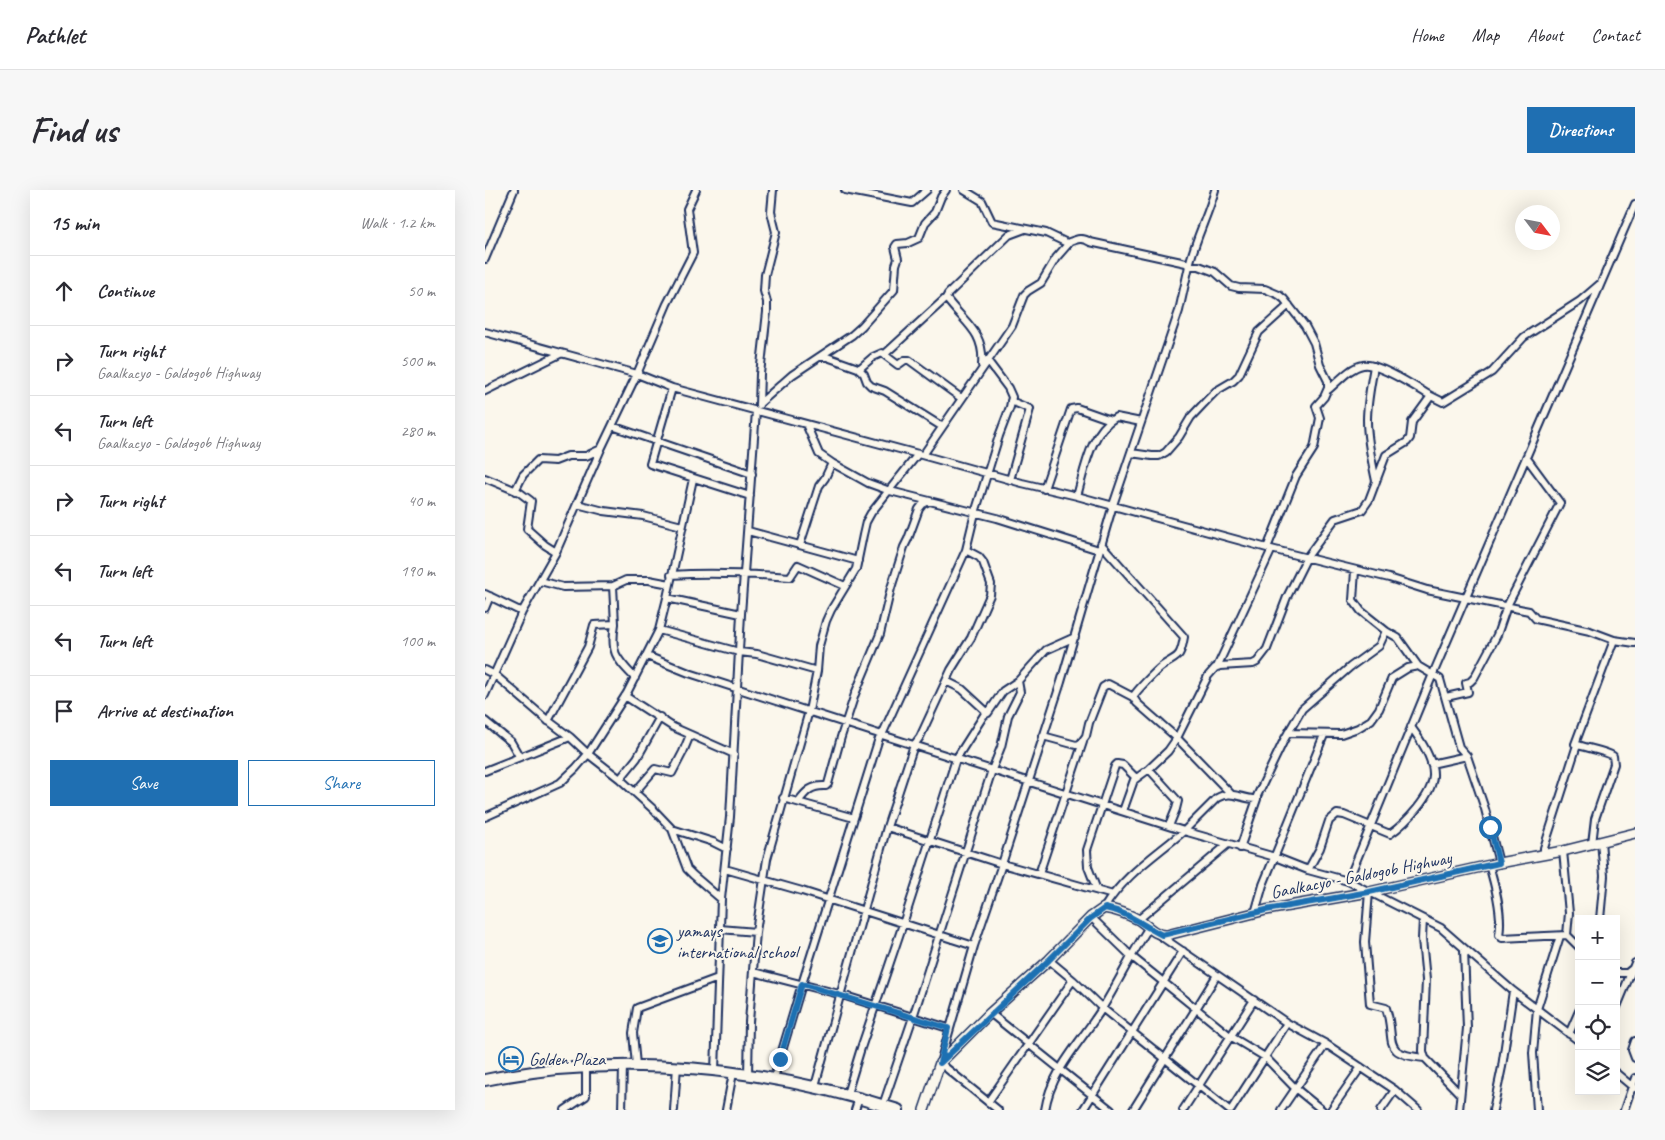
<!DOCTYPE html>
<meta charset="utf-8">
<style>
:root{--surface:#fff;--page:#f7f7f7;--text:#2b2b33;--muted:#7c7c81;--line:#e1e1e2;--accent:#1f6fb2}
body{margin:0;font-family:Caveat,sans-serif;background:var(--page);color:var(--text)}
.controls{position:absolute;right:15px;bottom:15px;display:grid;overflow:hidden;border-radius:0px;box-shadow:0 5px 20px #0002}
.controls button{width:45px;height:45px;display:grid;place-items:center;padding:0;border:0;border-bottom:1px solid var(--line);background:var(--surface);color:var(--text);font:25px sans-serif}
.compass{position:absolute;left:1030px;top:15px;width:45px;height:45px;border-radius:50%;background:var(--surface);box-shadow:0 5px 20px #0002;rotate:122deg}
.stop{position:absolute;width:15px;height:15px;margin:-11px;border:4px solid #1f6fb2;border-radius:50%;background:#fff}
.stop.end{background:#1f6fb2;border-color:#fff;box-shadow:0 1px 5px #0008}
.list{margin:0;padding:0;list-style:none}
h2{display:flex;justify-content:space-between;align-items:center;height:65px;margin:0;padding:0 20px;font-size:21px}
h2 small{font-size:16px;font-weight:400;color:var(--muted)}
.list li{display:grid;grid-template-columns:32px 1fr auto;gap:15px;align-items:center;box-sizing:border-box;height:70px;padding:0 20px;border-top:1px solid var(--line)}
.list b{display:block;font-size:19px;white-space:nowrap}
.list p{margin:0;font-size:16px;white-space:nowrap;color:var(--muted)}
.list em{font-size:16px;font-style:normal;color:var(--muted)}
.actions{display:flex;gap:10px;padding:15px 20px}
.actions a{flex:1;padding:11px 0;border:1px solid var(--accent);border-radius:0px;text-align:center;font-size:18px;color:var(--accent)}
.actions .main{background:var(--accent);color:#fff}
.icon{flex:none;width:28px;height:28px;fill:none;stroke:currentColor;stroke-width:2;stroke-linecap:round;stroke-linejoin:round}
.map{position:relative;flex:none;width:1150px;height:920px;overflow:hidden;border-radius:0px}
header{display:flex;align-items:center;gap:30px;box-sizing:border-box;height:70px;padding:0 25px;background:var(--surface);border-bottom:1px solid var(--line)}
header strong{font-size:24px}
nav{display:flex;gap:28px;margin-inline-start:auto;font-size:18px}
.intro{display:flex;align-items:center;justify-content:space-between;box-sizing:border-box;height:120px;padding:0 30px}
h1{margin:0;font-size:35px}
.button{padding:12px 22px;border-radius:0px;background:var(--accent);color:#fff;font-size:18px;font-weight:700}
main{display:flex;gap:30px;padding:0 30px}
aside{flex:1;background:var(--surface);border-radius:0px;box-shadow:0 5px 20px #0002}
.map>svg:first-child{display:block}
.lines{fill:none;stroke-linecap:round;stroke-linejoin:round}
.street-casing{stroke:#1b2f5e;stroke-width:10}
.secondary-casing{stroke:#1b2f5e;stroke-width:12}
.primary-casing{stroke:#1b2f5e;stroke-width:14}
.street{stroke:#fbf7ec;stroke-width:6}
.secondary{stroke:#fbf7ec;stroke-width:9}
.primary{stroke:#fbf7ec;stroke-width:10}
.route{stroke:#1f6fb2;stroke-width:6}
.labels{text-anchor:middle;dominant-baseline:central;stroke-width:4;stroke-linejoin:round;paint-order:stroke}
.street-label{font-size:18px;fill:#1b2f5e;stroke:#fbf7ec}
.poi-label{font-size:18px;fill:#1b2f5e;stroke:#fbf7ec;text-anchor:start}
</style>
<header>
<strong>Pathlet</strong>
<nav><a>Home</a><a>Map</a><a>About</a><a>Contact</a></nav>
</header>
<div class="intro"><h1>Find us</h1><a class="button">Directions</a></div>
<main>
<aside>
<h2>15 min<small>Walk · 1.2 km</small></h2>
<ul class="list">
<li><svg class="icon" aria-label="ahead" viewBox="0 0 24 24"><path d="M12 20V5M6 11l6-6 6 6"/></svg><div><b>Continue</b></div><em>50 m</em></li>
<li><svg class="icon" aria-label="right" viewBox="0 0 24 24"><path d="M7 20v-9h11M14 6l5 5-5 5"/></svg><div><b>Turn right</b><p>Gaalkacyo - Galdogob Highway</p></div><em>500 m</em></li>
<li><svg class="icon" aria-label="left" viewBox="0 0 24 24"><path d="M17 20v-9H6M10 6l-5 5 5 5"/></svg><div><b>Turn left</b><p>Gaalkacyo - Galdogob Highway</p></div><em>280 m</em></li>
<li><svg class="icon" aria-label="right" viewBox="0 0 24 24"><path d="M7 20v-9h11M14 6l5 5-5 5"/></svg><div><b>Turn right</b></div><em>40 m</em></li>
<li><svg class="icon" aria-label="left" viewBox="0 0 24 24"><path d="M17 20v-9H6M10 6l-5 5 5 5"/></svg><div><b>Turn left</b></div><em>190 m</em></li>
<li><svg class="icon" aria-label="left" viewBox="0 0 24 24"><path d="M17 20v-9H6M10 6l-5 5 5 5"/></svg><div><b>Turn left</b></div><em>100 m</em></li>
<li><svg class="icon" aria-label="arrive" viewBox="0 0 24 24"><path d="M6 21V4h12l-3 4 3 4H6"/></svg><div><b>Arrive at destination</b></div></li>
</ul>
<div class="actions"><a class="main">Save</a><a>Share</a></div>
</aside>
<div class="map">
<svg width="1150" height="920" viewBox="0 0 1150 920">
<rect width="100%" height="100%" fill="#fbf7ec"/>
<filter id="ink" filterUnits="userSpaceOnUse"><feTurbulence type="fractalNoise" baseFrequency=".02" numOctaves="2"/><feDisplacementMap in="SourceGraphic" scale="10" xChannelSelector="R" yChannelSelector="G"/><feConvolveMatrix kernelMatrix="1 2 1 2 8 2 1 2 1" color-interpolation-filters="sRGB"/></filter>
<g filter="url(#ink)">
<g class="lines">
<defs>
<path id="street" d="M360,0L427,13L442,0
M479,0L497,11L507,32L561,43L582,53C590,50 597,46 605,52L701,73L704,76L694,121L628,315L576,492L517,674L489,756L455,873L513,920
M730,0C723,26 710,49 704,76H714L730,82L746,96L754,98L780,99L794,105L799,109L820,136L829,153L835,175L843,191V198L839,207L831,216L835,228L829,258L811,286L782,358
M0,69L29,0
M0,142L152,184L187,198L433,264L537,293L592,306L782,358L904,388L942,400L1044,421L1051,429L1105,441L1129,450L1150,453
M400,164L461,108
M334,167H342L373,178L379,184L382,192L386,196L400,201L456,236
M497,175C500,141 478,132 461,108L463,104L524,45L540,39
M889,176C886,194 882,212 882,230C882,251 887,272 891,291
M374,179L388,167L397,163L413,175L420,170H424L476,208
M187,198L165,274L265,306
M843,200C853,192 865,177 878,175C892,172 932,198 946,206
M0,201L75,164
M274,214L307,185L367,145L377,136L409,100L411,75L413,69L410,57L412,54L423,53L434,48L440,33L450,22L456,7L461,0
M274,215L275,184L282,122V112L279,101L280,85L291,42L286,22L288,0
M321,234L334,264L347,273
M127,236L267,284
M646,263L667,266H674L681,262L694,247L706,227L723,209L731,201L748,191L754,185L774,142L804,115
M438,265L527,136L539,105L543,101L556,93L571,68L585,52
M0,288L34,302L46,311L42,339L60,355L71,362
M525,290L545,219L526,211
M559,299L586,219L592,218L626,230
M30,301L38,285L53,270L70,271L83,266H101L116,259
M592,306C600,279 605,242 631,227L656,232
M92,314L119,321L158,326L197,336
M263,341L373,371
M616,354L699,447C695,471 692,465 676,477C670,482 651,501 648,507
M315,355L334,296L340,288L347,273L383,293L405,301L512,328L614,360
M870,381L868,410L876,421L901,441L913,448L933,476L955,489L974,557L982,566L1000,619L1014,673
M186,385C226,382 265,384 305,387L313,375L360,396
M55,391L78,397L128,396L141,390H164L185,394
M128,396L130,434
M0,404L37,422
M182,408L256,424
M0,418L5,406
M174,440L254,462L272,464L332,481
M162,466L204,483L397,545L699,641L790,667L823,680L863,691L956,738L1028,801L1094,851
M732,477L787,359
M0,480L10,485L61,529L85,547L103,564L135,589L169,620L187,639L202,679L208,685L236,709
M461,491L477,499L503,523
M0,505L37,422L71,362L116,259L152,184L182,114L208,63L202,19L211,0
M140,506L188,537L249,564
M961,507L983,502L981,493L985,492L989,488L1012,445L1022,416L1075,313L1041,267
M0,531L26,552L34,566
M63,531L103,457L109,435L130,434C125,463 131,468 150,488
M803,543L856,544L873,538L886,530L894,519L907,488L923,478L933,476
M397,545L481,360L490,323L514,246L525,217L527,207L523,198L502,170
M558,546L591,555L595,554L601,546L604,533L618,497L623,494L648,507L652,513L692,548L746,604
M946,574L982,566
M664,579L693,611L691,619L684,636
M0,581L85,547
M135,589L152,568L175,527
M150,602L170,579L187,583L198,562L205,545
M298,608L369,628
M313,612C321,601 327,595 341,596L343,594L356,547L370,504L395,444L406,398L419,357L423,349L434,319L438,314L444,311
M638,621L649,590L664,579L683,561L692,548L723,486L730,478L735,476L768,474L772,472L782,459L802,407L822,367L850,329L877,320L884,310L901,265L922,252L925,248L927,232L946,206L958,212L1007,182L1039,147L1095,111L1116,93
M0,627L75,593L91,578L103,564L142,503L174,440L182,408L208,289
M402,637L517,674L628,705
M187,639L228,652L242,659
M1107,654L1110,629L1129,574L1128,566C1121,561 1101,558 1090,554L1129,450
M755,658L772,609
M1078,661L1084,723L1082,745L1094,757
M1059,665V658L1092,555
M1004,675C1010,695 1018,724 1014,745L1017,748L1082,745
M240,679L317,701L489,756
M823,680L835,658L844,631L852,624L859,625L905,644C921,633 947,606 948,586C949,570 935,549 926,537
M554,684L598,552
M863,691L948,484L1150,14
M612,700L603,677L602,660L630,576L632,574L638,575L651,588
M884,702L880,752L885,814L901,818C912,851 894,864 940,868
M619,718C639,685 670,666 699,641C710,630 721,619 732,608C747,599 757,610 772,609V606L799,550L817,519L865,477L894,456L901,441
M770,723L778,695L839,545
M606,727L646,766L745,846L780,867L810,898L837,920
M938,729L937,749L941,790L938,861L940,868L975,904
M1115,729L1119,686L1116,651
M656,732L653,730L743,654
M235,739L271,742
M674,745L802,833L841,854L910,900L933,920
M564,770L588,790L617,818L744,920
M268,782L354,804L463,838
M1131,783H1142L1147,779
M1131,819L1150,773
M505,823L626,920
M1084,844L1094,821
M1150,851L1147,860L1150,868
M151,875L148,843L152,818L233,788
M230,881L236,709L245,627L256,424L271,221
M1131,883L1149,898
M263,885L264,832L271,742L282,669L324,521L332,481L334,456L341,431L346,420L371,379L378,345L381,332L386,323L433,264
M289,888L317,794L395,545
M330,896L402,637L429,555L435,547L466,480L486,448L505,405L506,394L498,372L494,367L481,360
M362,904L376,858L418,734L471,569L499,525L503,523L518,501L533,491L561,460L590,447
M503,912L588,790
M398,915L428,827L507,580L516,557L523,526L535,502L533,491
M80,920L101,906V877
M137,920L138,875
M189,920L192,876
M241,920L248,883
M370,920L374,908
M560,920C566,880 597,851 618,817C634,791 647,763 664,737
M598,920L698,761
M648,920L732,785
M698,920L769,810
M746,920L802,833
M796,920L841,854
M846,920L876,877
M896,920L910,900
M974,920L982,838L979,760
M1008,920L1017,877L1028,801
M1052,920L1048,863L1052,819L1075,746
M1139,920L1150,888"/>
<path id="secondary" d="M439,920L455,873L505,823L564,770L606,727L619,718C631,720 643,724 654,730C663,736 671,746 682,745L781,720L884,702L1014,673L1078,661L1150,643"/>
<path id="primary" d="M0,890C138,862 280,877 413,920"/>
</defs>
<!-- street casing -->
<use href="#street" class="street-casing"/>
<!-- secondary casing -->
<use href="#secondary" class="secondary-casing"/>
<!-- primary casing -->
<use href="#primary" class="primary-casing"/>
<!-- street -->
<use href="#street" class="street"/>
<!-- secondary -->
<use href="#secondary" class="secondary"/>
<!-- primary -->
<use href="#primary" class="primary"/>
</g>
</g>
<g class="lines" filter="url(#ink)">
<!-- route -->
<path class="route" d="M295,869L317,794L463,838L455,873L564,770L606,728L620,718C642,722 657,735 677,745L781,720L884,702L1014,673L1005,637"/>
</g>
<!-- icons -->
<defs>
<symbol id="school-ring" viewBox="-11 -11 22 22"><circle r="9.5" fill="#fbf7ec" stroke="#1f6fb2" stroke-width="1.5"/><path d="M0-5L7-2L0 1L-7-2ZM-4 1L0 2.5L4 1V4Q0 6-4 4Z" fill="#1f6fb2"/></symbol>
<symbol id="hotel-ring" viewBox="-11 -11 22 22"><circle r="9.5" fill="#fbf7ec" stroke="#1f6fb2" stroke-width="1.5"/><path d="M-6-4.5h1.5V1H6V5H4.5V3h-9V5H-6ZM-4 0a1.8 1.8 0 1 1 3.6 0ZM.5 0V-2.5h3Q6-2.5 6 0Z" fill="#1f6fb2"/></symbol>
</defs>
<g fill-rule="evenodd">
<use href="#school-ring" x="161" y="737" width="28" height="28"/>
<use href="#hotel-ring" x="12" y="855" width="28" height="28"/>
</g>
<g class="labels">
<!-- street labels -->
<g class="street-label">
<text transform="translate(876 685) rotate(-11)">Gaalkacyo - Galdogob Highway</text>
</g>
<!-- poi labels -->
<g class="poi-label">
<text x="192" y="741">yamays<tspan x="192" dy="21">international school</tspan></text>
<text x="44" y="869">Golden Plaza</text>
</g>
</g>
</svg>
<div class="controls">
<button>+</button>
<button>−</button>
<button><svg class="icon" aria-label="locate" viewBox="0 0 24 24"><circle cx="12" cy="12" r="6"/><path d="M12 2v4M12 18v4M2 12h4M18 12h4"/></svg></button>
<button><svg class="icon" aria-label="layers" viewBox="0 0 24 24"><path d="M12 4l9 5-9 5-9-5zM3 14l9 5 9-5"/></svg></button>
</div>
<svg class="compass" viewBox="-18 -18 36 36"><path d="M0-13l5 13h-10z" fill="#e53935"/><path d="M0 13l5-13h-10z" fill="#7c7c81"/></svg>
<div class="stop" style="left:1005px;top:637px"></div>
<div class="stop end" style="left:295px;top:869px"></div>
</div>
</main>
